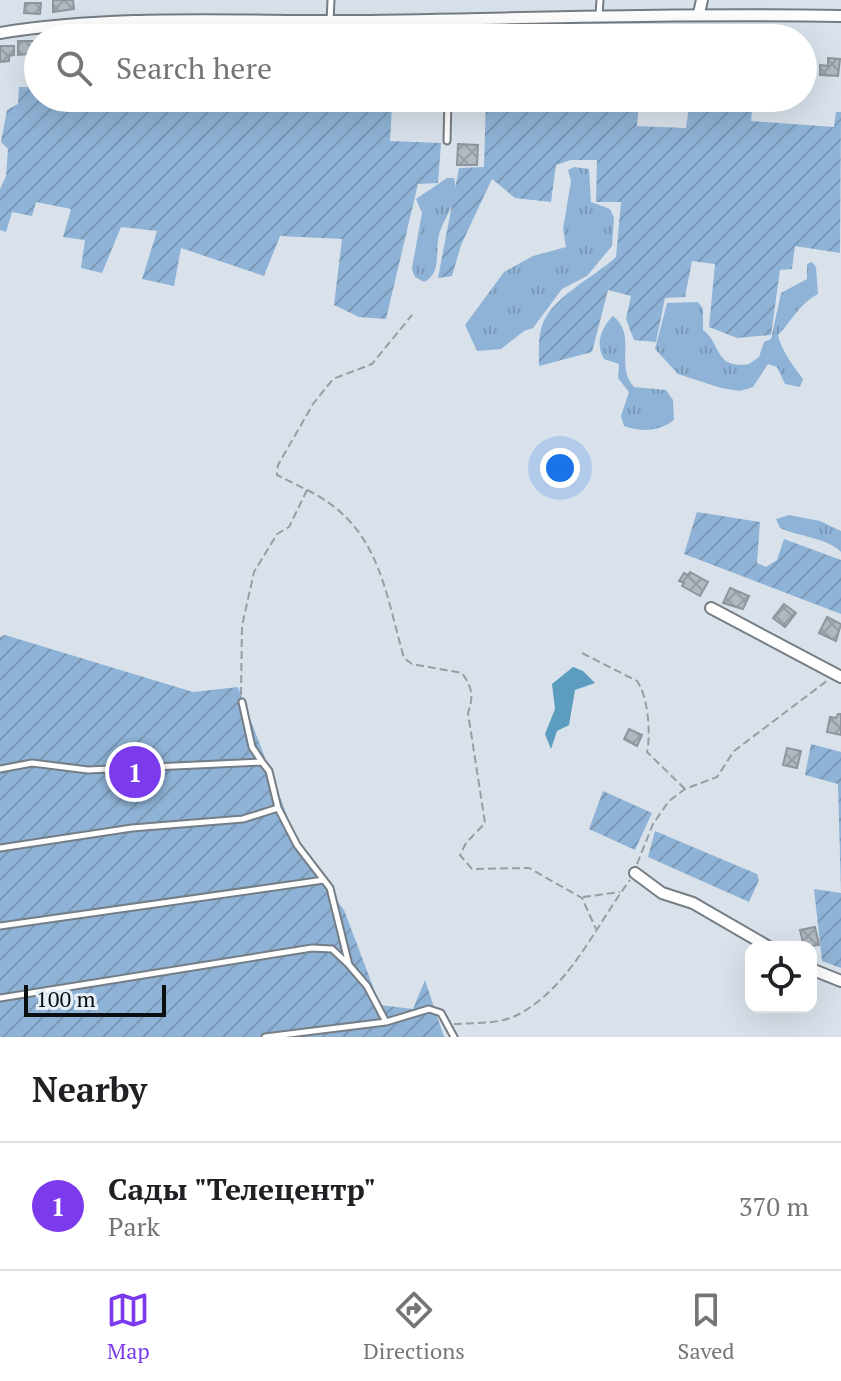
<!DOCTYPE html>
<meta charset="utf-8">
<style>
:root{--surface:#fff;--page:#f6f6f6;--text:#202124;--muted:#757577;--line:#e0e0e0;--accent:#7c3aed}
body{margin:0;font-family:"PT Serif",serif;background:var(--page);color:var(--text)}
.controls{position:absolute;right:24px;bottom:24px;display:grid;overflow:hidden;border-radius:16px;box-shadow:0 8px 32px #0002}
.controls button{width:72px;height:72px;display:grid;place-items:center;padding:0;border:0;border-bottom:2px solid var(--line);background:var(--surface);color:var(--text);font:40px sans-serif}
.scale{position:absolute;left:24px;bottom:20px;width:142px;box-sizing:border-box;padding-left:8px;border:4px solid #0b0e11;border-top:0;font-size:22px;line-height:28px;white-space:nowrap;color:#0b0e11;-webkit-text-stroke:6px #e6eff8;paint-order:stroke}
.you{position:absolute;left:560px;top:468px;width:28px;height:28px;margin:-20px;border:6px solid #fff;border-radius:50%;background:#1a73e8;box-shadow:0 0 0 12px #1a73e833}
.badge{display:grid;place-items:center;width:52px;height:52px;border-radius:50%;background:var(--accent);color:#fff;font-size:26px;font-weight:700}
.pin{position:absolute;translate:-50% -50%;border:4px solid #fff;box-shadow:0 2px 8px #0006}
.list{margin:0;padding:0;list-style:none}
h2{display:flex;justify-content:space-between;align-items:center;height:104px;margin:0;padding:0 32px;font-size:34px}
h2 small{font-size:26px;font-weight:400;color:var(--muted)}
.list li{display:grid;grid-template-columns:52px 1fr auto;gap:24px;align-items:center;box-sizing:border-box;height:128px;padding:0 32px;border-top:2px solid var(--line)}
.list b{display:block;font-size:30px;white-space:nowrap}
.list p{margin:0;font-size:26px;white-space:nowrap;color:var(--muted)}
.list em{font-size:26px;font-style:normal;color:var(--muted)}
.icon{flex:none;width:44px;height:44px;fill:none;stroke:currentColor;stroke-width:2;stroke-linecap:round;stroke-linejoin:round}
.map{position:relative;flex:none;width:841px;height:1037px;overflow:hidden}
.search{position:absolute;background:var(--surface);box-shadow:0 8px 32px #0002;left:24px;right:24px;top:24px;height:88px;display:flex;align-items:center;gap:20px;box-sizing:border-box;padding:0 28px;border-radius:44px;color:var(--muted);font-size:30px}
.sheet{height:232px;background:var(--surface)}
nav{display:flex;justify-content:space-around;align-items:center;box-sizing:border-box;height:112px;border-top:2px solid var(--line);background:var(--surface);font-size:22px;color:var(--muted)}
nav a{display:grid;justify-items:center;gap:4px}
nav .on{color:var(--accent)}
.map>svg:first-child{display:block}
.grass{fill:url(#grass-tufts)}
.garden{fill:url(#garden-furrows)}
.water{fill:#5b9cbf}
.building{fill:url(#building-cross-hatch);stroke:#8d969e;stroke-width:2}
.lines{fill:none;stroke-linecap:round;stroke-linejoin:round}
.service-casing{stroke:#757d85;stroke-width:9}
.minor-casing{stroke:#757d85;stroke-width:14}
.path{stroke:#969da4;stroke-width:2;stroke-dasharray:8 4;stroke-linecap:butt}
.service{stroke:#fff;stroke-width:5}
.minor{stroke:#fff;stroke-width:10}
</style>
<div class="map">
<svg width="841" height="1037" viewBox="0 0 841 1037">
<defs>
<pattern id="grass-tufts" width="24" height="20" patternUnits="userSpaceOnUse" patternTransform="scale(2)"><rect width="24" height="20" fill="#8fb3d6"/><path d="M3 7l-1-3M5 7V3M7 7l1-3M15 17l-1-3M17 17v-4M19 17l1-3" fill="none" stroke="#7a99b7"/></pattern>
<pattern id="garden-furrows" width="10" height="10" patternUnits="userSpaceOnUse" patternTransform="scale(2)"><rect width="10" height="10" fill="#8fb3d6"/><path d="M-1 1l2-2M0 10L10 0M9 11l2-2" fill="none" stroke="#7a99b7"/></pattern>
<pattern id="building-cross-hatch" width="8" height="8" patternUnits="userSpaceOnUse" patternTransform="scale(2)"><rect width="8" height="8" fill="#b0b9c1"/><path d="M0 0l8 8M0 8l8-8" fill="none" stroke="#969ea5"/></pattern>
</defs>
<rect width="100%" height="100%" fill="#d9e2eb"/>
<!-- grass -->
<path class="grass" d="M574,167L589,169L591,202L610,209L614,218L612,246L587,276L562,289L533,328L524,331L501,349L477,351L465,325L504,272L533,256L566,247L563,229L571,181L568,170Z
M447,178H454C460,202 445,214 439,235C435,250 442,274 424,282L415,277L412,268L422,213L416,199Z
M812,262L816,267L818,294C798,305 793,320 778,335C781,350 794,367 803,379L800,387L785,384L777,367L768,364L753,387L740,391L721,388L678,374L655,349L667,303L698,302L703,309V330C721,342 714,370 749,364L759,357L764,342L771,339L781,293L807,279V264Z
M613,316C638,336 614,365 634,387L666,390L673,400L674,420C658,432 642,432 624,426L621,416L629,392L618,378L619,364L604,359C595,345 601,327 613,316Z
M789,515L820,521L841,531V552C826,537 799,537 780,528L776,519Z"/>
<!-- garden -->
<path class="garden" d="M19,87H38V98L197,105L200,98H270L269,107L392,106L390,141L441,143L438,183L418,184L386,319L359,317L334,305L342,239L280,236L264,276L181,248L174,286L142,279L157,231L121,227L102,273L81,268L85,240L63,237L71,209L36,202L32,216L12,212L6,232L0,230V189L6,176L8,149L1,142L7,110L18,104Z
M486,98L639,101L637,126L686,128L690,98L753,101L751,121L834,127L836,112H841L840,253L795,246L792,269L780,270L771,335L737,338L709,327L715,264L692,261L685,297L665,298L656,342L634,340L626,319L631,296L608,290L592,352L539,366C539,355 538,340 541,329C548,299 593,278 616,257L621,202H596L597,160H571L556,165L551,202L515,198L492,179L461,245L452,276L438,278L459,168L484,167Z
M697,512L760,522L757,563L766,567L777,560L784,539L841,560V614L684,554Z
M5,635L193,692L238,687L301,852L344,910L380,1005L413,1009L425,980L444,1037H0V637Z
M811,744L841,752V968L822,961L814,889L841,893L838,784L805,775Z
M603,791L652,813L635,850L589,829Z
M655,831L757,874L759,880L749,902L648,857Z"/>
<!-- water -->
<path class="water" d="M573,667L583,671L595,683L575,690L569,725L557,731L551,749L545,734L555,709L552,684Z"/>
<!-- building -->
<path class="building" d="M53,0H73L74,9L53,12Z
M25,3H41L40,14L24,13Z
M18,41H38V53L18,55Z
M0,46H14V55L9,56V61L0,62Z
M828,58L840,59L838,76L820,75V65L828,66Z
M458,144L478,145L477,165H457Z
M690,572L708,582L700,596L682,586L684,583L679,581L684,573L688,575Z
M730,588L749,596L743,609L723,603Z
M784,604L796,613L785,627L773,618Z
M827,617L841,624L836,641L819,633Z
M838,714H841V735L827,732L830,717L836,718Z
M629,729L642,735L637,746L624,739Z
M787,748L801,751L797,768L783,765Z
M815,927L819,945L804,947L800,930Z"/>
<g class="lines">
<defs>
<path id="service" d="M599,15L600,0
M330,21L331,0
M450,38V20
M447,141L448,98
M242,702L252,747L262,762
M0,769L32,763L88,770L262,762L269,771L278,808L297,845L330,888L349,965L367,986L386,1022L429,1009L441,1013L454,1037
M0,848L132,828L243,819L278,808
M0,926L324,880
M0,998L312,948L332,949L348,964
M265,1037L386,1022"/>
<path id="minor" d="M699,13L702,0
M0,33C118,14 238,22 357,21C518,19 679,13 841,16
M711,608L841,677
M635,873L662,893L693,903L769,947
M811,969L841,981"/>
</defs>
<!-- service casing -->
<use href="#service" class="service-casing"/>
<!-- minor casing -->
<use href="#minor" class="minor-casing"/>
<!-- path -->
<path class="path" d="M307,490C379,525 384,588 404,658L412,664L462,673C472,687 474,696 468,713L485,823L466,843L460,855L472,869L529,868L582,898L596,929
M582,653L637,681C648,696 651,734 647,752L685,789
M241,695L242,626L254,572L277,534L289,527L307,490L277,475L278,465L313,404L333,379L372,364L412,315
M637,864L653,824L669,801L685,789L717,777L734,751L828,680
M583,897L620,892
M454,1024C473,1023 499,1024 515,1016C568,991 596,925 630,880"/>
<!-- service -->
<use href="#service" class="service"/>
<!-- minor -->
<use href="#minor" class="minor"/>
</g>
</svg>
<div class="controls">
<button><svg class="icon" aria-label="locate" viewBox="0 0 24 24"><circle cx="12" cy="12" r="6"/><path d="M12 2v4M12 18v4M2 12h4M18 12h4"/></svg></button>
</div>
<div class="scale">100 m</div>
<div class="you"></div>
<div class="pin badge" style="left:135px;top:772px">1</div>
<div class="search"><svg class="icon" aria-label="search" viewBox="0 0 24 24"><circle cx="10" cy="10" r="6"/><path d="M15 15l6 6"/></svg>Search here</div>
</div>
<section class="sheet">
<h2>Nearby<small></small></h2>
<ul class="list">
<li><span class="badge">1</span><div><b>Сады &quot;Телецентр&quot;</b><p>Park</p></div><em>370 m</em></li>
</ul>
</section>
<nav>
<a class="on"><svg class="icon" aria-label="map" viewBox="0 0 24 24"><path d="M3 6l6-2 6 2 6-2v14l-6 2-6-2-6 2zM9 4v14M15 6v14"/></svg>Map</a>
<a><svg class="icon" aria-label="directions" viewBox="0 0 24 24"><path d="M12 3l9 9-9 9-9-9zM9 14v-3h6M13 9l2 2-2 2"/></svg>Directions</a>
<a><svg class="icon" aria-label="saved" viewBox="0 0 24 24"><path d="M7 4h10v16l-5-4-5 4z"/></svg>Saved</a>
</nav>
